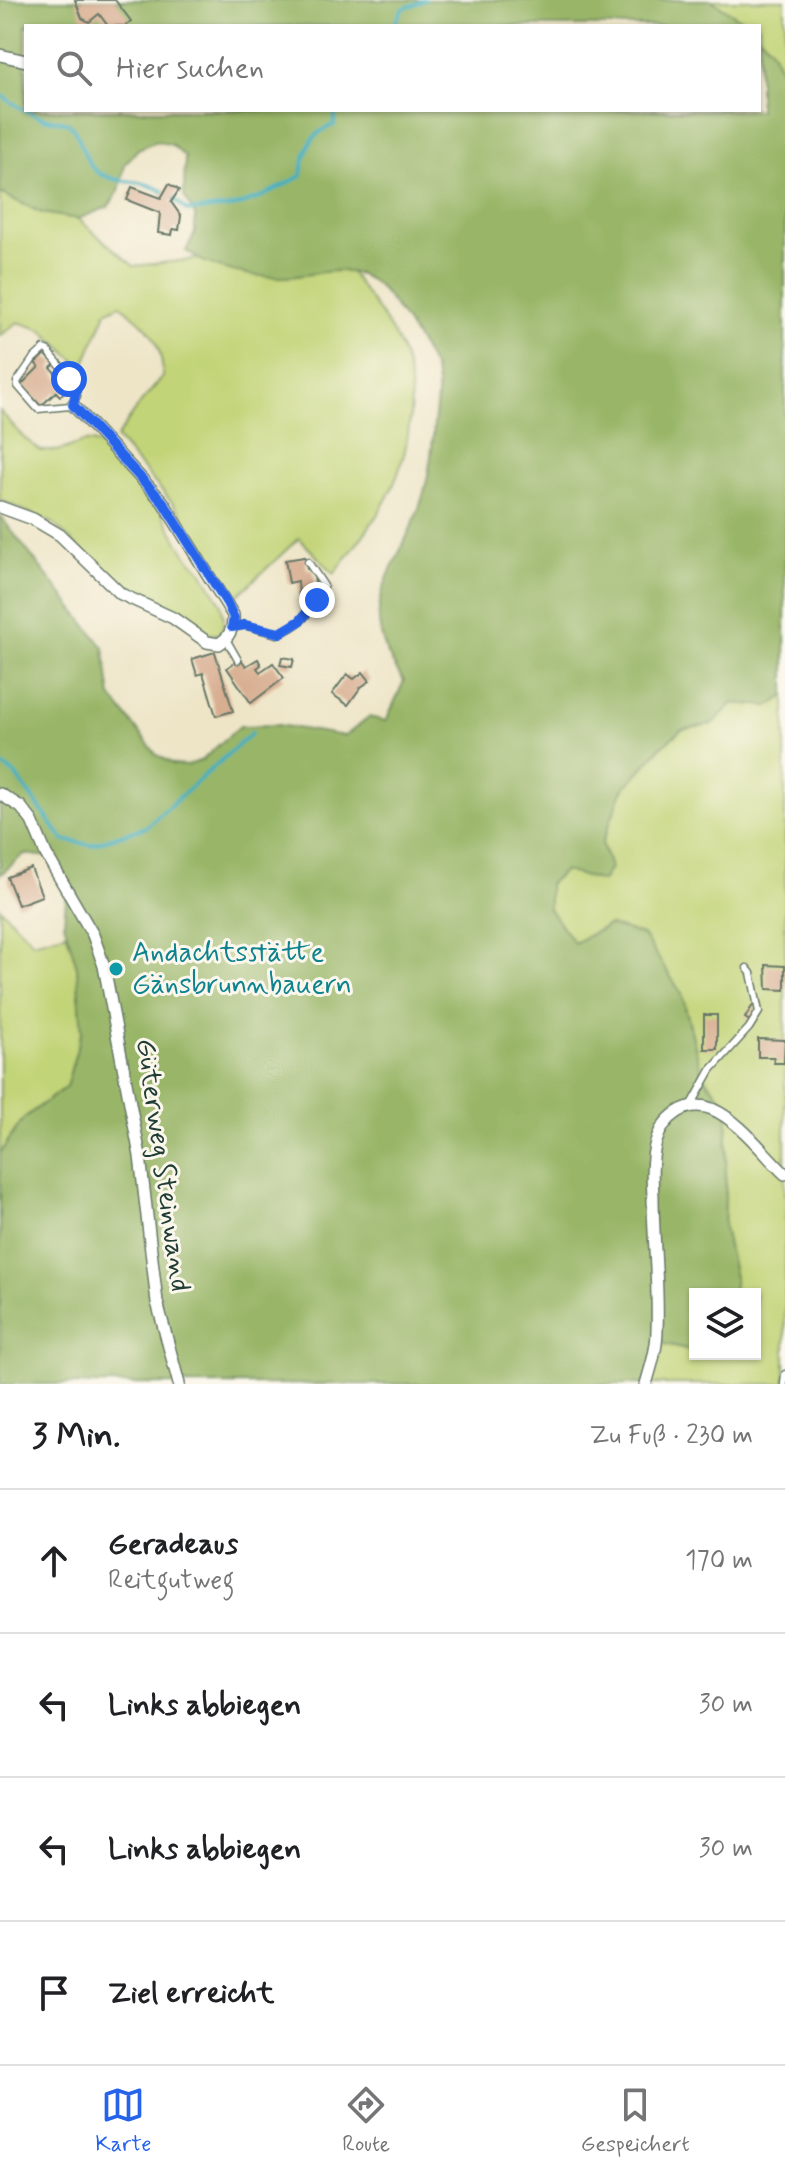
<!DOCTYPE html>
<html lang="de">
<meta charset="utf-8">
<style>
:root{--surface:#fff;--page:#f2f2f2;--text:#202124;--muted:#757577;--line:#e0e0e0;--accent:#2563eb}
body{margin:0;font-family:Mynerve,sans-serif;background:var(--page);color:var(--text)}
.controls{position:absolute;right:24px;bottom:24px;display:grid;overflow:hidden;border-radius:0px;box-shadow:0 2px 6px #0004}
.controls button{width:72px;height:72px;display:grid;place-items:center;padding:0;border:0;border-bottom:2px solid var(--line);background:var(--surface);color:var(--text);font:40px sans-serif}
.stop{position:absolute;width:24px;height:24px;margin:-18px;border:6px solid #2563eb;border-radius:50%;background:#fff}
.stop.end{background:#2563eb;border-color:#fff;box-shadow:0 2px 8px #0008}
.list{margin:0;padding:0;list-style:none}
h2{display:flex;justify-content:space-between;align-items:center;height:104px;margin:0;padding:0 32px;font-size:34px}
h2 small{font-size:26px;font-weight:400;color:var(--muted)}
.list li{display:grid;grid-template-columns:52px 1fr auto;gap:24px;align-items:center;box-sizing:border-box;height:144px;padding:0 32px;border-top:2px solid var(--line)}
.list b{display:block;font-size:30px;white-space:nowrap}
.list p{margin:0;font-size:26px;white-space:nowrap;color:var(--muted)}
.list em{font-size:26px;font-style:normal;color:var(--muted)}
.icon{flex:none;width:44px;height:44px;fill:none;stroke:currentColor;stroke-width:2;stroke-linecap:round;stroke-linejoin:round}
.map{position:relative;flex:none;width:785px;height:1384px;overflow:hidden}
.search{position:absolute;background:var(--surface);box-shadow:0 2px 6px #0004;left:24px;right:24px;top:24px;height:88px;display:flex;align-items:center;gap:20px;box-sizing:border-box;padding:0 28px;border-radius:0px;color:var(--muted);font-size:30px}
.sheet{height:680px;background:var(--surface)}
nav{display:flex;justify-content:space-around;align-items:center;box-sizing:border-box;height:112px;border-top:2px solid var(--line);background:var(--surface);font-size:22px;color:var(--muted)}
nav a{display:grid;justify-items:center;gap:4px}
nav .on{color:var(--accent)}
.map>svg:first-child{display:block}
.green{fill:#c2d478;stroke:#708856;stroke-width:2}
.forest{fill:#99b668;stroke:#5c7a4e;stroke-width:2}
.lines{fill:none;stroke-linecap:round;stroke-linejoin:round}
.stream{stroke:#42afc0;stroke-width:4}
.building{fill:#d8ae91}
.lane-casing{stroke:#677867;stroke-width:9}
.street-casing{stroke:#677867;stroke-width:14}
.lane{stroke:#fff;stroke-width:6}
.street{stroke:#fff;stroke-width:11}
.route{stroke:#2563eb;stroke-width:10}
.culture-dot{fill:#0f9aa8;stroke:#fbf7ec;stroke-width:3}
.labels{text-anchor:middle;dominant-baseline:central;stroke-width:6;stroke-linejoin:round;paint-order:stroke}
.culture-label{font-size:28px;fill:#0d838f;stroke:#fbf7ec;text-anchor:start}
.street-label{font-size:28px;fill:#1f3d34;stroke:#fbf7ec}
</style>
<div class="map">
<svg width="785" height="1384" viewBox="0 0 785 1384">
<rect width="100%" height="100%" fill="#fbf7ec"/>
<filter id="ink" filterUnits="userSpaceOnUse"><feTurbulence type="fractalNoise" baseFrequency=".0125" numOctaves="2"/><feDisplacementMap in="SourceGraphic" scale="16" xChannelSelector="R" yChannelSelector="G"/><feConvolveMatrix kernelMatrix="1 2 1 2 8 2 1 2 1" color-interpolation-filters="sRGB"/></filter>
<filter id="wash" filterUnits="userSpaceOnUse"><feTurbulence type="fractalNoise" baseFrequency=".006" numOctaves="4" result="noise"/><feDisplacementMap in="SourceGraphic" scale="32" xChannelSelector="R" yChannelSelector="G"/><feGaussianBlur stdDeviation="1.8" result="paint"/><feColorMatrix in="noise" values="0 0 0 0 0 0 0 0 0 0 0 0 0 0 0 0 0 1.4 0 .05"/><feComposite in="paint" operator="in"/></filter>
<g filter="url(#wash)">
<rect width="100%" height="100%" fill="#eee5c7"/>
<!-- green -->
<path class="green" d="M711,0H785V78L770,47L759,35V26H751Z
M0,193L42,213L78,219L134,266L198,259L248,273L284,277L336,269L350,271C368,298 392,325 403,355C411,375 412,394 410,416C405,486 375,520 334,574L299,538L234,599L198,544L182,514L116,438L142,401L163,377C162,340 149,326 120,305L106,312L83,368L42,330L18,322L0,336Z
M0,411L23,437L41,451C47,451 55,452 61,450C79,445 89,435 105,449L162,513L185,554L203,573L221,603L224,619L222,631L217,634H206L172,611L128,590L107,575L53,523L0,500Z
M785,696V1384H646L656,1342L695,1351V1354H755V1294H732L735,1278L724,1228L728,1106L702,1075L682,994L609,925L574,943L549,909V884L563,871L610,868L602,843L622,791L660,748L681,730L712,724L733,703L768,706Z
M0,908L33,942L67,933L77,967L82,1031L66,1087L24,1118L0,1153Z"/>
<!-- forest -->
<path class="forest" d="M0,0H711L751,26H26V110H759V35L770,47L785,78V696L768,706L733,703L712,724L681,730L660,748L622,791L602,843L610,868L602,881L564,871L549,884V909L574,943L609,925L643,935L682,994L702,1075L728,1106L724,1228L735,1278L732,1294H695V1351L657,1342L646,1384H0V1153L24,1118L66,1087L82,1031L77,967L64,923L67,887L49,857L24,854L0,875V516L104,648L111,696L156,754L173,764L186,766L202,760L240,726L278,725L345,736L369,717L386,721L404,681C351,607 394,577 419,508C429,481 432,452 434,424C436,408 440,386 434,370C427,352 414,334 403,318C395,307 387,294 377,285C348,260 317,276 284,277C254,278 210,269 186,251L195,233V215L184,196L185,157L172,145L156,141L138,149L125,164L119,191L108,207L78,219L42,213L0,193Z"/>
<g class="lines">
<!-- stream -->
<path class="stream" d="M394,26L402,9L425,0
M0,94C13,104 27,113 43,118C50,120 60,120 67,123C82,130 80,161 99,173C109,179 123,181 134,182C155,184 173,196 187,211L233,207L259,198L301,176C304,154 309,132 334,125L336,110
M0,764L15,774L63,840L91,845L146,827L252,733"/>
</g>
<g id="blocks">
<!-- building -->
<path class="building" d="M75,0H115L131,21L125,26H108L99,14L89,22L82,18Z
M169,184L179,190L171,202L181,216L179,230L173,229L172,235L158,233L160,213L127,200L132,187L161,198Z
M45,354L55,364L51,368L68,389L60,396L56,392L41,406L21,385L39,367L35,363Z
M305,557L307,569H312L314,573L316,597L302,598L299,595L298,581L289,583L285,560Z
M215,652L233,711L216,716L203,673L197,675L192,659Z
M282,657L294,659L292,667L280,665Z
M240,658L246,666L258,659L261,665L257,668L260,672L273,663L284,678L251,703L227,668Z
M363,672L370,681L361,687L348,705L332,694L347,674L354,679Z
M31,868L42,896L18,905L7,877Z
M766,965L785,966V990L767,989Z
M753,1005L757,1008L750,1021L745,1018Z
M704,1015H717V1049H704Z
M758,1039L785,1040L784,1063H774V1057H758Z"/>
</g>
</g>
<g filter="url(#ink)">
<use href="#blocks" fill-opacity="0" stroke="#677867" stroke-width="2"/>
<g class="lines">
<defs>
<path id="lane" d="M44,349L47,350L68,375L77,396L70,406L38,409L18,386L17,382L33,359Z
M232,627L245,625L277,634C300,627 315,608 324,586L308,562
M226,639L238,660
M691,1106L711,1070L749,1028L759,1012L751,973L747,968
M784,1384L785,1374"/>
<path id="street" d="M0,55L26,61
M0,507L33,519L60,535L121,594L173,618L207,642L219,644C229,638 234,627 233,615L163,502L73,405
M0,794L21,807L32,821L46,854L93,935L104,966L140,1156L157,1302L179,1384
M646,1384C651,1367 657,1349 657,1330C659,1286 653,1241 653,1196C652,1178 651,1159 656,1142C663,1117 687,1099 712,1109C740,1121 763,1153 785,1174"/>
</defs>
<!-- lane casing -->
<use href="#lane" class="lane-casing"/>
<!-- street casing -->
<use href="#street" class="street-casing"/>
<!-- lane -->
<use href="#lane" class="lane"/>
<!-- street -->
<use href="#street" class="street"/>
</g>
</g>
<g class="lines" filter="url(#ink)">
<!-- route -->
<path class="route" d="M69,379L76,392L73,405L163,502L227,603L234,618L232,627L245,625L280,633L300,621L317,600"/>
</g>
<!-- markers -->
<circle class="culture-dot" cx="116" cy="969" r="8"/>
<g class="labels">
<!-- culture labels -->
<g class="culture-label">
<text x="132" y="953">Andachtsstätte<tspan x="132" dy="32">Gänsbrunnbauern</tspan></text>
</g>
<!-- street labels -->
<g class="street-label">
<text transform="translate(162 1165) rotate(82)">Güterweg Steinwand</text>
</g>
</g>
</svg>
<div class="controls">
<button><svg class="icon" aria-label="layers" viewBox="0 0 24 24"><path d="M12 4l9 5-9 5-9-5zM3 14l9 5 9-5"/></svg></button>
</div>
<div class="stop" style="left:69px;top:379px"></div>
<div class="stop end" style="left:317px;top:600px"></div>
<div class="search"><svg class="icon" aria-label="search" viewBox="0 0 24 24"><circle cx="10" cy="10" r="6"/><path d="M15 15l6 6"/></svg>Hier suchen</div>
</div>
<section class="sheet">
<h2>3 Min.<small>Zu Fuß · 230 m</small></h2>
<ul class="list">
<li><svg class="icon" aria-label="ahead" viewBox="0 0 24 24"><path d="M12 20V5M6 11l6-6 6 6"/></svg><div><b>Geradeaus</b><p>Reitgutweg</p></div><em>170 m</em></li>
<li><svg class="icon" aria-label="left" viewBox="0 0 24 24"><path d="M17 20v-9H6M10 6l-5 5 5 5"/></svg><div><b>Links abbiegen</b></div><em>30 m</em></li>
<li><svg class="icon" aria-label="left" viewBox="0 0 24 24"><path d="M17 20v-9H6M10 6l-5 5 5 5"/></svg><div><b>Links abbiegen</b></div><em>30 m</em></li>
<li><svg class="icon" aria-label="arrive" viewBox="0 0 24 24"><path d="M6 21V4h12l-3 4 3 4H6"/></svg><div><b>Ziel erreicht</b></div></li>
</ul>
</section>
<nav>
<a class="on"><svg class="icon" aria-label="map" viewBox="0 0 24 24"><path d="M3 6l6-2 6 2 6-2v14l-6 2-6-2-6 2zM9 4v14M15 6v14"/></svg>Karte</a>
<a><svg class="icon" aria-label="directions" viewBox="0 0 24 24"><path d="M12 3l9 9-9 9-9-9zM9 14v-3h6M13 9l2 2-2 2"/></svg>Route</a>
<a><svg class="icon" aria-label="saved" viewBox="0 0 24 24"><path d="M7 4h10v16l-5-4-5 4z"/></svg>Gespeichert</a>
</nav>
